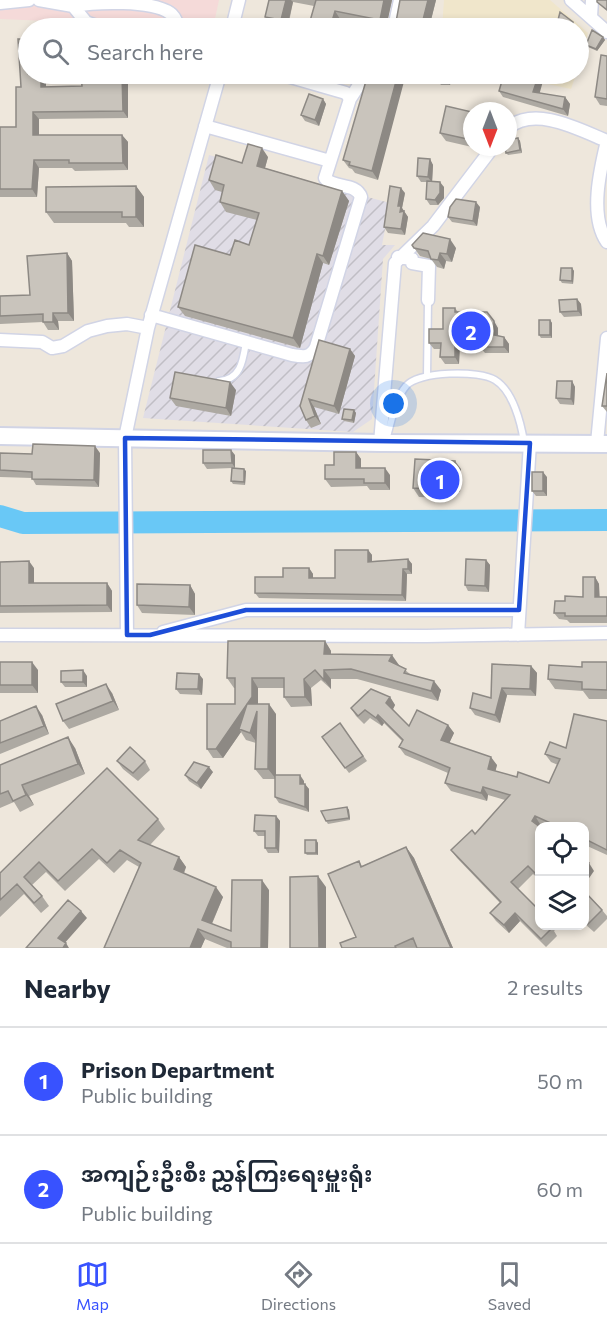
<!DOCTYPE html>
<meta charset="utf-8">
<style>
:root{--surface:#fff;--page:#f2f2f3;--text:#1f2937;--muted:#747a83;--line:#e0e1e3;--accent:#3852ff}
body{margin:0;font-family:Commissioner,"Noto Sans Myanmar",sans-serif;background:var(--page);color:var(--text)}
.controls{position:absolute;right:18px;bottom:18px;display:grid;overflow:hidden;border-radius:12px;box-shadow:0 3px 9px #0003}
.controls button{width:54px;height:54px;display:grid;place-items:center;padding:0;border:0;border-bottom:2px solid var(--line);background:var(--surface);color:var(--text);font:30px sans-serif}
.compass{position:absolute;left:463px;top:102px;width:54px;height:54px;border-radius:50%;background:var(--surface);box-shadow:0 3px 9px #0003;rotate:180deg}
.you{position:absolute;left:394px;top:404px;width:21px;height:21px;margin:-15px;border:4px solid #fff;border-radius:50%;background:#1a73e8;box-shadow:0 0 0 9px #1a73e833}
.badge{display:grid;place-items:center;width:39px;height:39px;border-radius:50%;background:var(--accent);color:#fff;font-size:20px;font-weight:700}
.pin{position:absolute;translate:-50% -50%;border:3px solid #fff;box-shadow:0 2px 6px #0006}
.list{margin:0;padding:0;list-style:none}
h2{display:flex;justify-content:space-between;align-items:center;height:78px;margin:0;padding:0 24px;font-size:26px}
h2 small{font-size:20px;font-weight:400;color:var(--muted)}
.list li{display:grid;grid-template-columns:39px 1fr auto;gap:18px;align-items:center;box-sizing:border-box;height:108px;padding:0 24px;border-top:2px solid var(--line)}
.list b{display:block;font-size:22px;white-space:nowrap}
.list p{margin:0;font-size:20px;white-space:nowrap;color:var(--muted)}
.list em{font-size:20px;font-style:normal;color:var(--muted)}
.icon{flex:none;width:33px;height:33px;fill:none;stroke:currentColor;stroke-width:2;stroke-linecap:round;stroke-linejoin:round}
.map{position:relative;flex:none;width:607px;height:948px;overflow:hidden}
.search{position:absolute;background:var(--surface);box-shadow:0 3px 9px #0003;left:18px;right:18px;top:18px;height:66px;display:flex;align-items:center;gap:15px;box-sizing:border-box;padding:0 21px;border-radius:33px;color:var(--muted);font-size:22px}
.sheet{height:294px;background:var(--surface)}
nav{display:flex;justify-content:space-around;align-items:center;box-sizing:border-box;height:84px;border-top:2px solid var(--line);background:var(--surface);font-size:16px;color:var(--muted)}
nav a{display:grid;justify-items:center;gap:3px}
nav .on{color:var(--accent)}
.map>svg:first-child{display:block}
.industrial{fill:url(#industrial-furrows)}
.education{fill:#f0e6cb}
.medical{fill:#f5dad9}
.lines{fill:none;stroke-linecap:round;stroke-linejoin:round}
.river{stroke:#69c8f6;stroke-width:22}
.lane-casing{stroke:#d1d4e5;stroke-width:9}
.street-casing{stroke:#d1d4e5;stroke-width:15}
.secondary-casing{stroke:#d1d4e5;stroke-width:20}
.lane{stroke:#fff;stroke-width:6}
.street{stroke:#fff;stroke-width:12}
.secondary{stroke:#fff;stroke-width:16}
.wall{fill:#ada9a2}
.shaded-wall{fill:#8d8984}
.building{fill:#c9c4bc;stroke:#8d8984;stroke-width:1.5}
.marked{fill:none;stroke:#1d4ed8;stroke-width:4.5;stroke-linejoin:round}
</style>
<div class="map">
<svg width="607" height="948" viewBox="0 0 607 948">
<defs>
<pattern id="industrial-furrows" width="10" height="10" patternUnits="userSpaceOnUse" patternTransform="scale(1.5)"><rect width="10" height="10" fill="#e0dde6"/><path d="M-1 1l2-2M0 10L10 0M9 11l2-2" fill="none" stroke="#c0bec5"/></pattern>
</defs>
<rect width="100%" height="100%" fill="#eee7dc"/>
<!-- industrial -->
<path class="industrial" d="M209,155L390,203L382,245H395L383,259L372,419L353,432L143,418Z"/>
<!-- education -->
<path class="education" d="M444,0H550L588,33L579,64L578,28H442Z
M501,74H576L571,89Z"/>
<!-- medical -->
<path class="medical" d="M0,0H219L213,28L0,19Z"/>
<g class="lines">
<!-- river -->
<path class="river" d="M0,516L23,523L607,520"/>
<defs>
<path id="lane" d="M427,376L428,300
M219,381C241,380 243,360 246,342
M385,443C391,426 394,400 406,386C418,371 480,370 495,380C513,391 521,423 524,442"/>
<path id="street" d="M39,0L73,6L86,22L102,28
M571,0L607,32
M0,3L29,0
M73,6C96,2 151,0 170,13C175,16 177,23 179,28
M591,17L592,0
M232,28L239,0
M394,28L400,0
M350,99L366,74
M205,126L330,161
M508,128C535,105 580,130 607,141
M607,141C600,170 589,216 607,242
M398,257L412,259V263L429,266L428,300
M151,315L292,355C304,357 310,358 316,347L361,197C356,182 333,189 325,178L350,99L346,93L280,74
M0,340L42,342L52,348L63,346L88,331L107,326L127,324L148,328
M380,443L395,263L433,226L493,147
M597,443L607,338
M163,632L246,610H519
M0,635L426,636L607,633
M127,635L125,438L148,328L220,74
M518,635L530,443"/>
<path id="secondary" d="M0,436L380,443L607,444"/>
</defs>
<!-- lane casing -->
<use href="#lane" class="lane-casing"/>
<!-- street casing -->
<use href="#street" class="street-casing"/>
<!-- secondary casing -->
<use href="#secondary" class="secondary-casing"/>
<!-- lane -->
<use href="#lane" class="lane"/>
<!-- street -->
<use href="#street" class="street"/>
<!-- secondary -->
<use href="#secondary" class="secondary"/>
</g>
<!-- wall -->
<path class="wall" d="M269,0H392L386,26L390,28L396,22L400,0H436L429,28H381V27L340,19L338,28H308L314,6L293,2L288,27L295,28H285L271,26L265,17Z
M603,37L605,40L597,51L588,47L586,45Z
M607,56V106L600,105L595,97Z
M46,74V87L82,86L81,74H135V81L128,82V118L39,119V135H122L128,142V170L75,171L72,168H39L37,197H0V127H16L21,87Z
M368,74L378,180L355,173L352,169L349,168L343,160Z
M432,74H456V80H451L450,85H441Z
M499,91L540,93L565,97L570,104L568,116L503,97Z
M323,99L326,104L319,126L305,121L301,115Z
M472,112V147L446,141L440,133Z
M518,138L520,141L522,153L508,155L506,153Z
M268,157L265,168L342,191L349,201L329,265L323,263L300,348L185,316L178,307L230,255L249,245L257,220L226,212L220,202L222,192L215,190L209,180L242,163Z
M430,159L433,165L432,182L444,187V198L438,205H430L426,199L427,182H421L417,176Z
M136,186L144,197V227H129L126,223H54L46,212Z
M405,193L402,208L408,217L405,235L388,233L384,227Z
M480,207L477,226L452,222L448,217Z
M412,245L456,248L452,262L446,261L444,269L437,267L431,259L420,256Z
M67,253L72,261L74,321H58L59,330H48L43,322L0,324V296L30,295Z
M572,268L574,271L573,284L562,283L560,280Z
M577,299L581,304L582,316L564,317L560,312Z
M455,308L458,312L498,328V336L504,337L509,344V353H485L480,347V342H460L459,364H445L440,357V349H434L429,343L443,329Z
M550,320L552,323V338H541L539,335Z
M319,340L350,349L355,356L339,414L314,407L321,424L311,428L306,420Z
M607,373V412L602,406Z
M572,381L575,387L574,405L560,404L556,398Z
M236,390L231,416L176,406L170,398Z
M354,410L356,413L354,423L344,421L342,419Z
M356,452L361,459V468L390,475V490H370L367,486L331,487L325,479L334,465Z
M0,453L32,454L100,453L99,487L36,485L32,478L0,477Z
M235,455V468L246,471L245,485L233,484L231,481L232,468L207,469L203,463Z
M461,469L460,492L446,491V498L419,497L413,488Z
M547,477V496H536L532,491Z
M368,550L372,555V561L408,559L412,564V574H407L406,601L259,598L255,593L283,577L309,568L313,574V578H335Z
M486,560L490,565L489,592L468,591L465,585Z
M0,562L34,568V583H107L112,591V612L0,613Z
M595,577L599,584V597H607V623H570L567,620L559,619L554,613L565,601L583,597Z
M190,585L195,594V615L142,613L137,605Z
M325,641L331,651V655L399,665L410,674L441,690L438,701L357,679H331V689L321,680L311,688L312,706L291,707L284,697V688H258V704L276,714V775L304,781V784L309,789V812L279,803L275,797V779H263L255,769L256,743L246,740L241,732L223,758H213L207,749L235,704V688H234L227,678Z
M0,662L38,670V693H0Z
M607,662V699H589L583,691L555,689L548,679L582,667Z
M492,664L531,666L537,673L536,696L507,695L500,723L475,715L470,708L491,698Z
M87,676V687H65L61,682Z
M203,679L202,695L180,694L176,689Z
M112,693L119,710L69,729L63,721Z
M390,697L395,705L393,709L409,726L448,725L454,733L449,743L497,765L495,771L517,777L549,783L558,765L551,762L545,754L566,748L607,721V855L585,845V826H545L540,824L539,826L540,880L533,874L518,889L540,926H553L555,930L554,931L557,936L546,947L520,921L509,933L496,921L490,913L500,903L457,858L451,850L475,834L505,800L488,795L487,801L451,791L445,783L448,773L405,755L399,747L402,741L384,723L382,726L370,718L364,724L356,716L351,708Z
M42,715L49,734L0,754V721Z
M340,723L367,761L349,773L322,737Z
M75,748L85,774L29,796L34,805L20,812L14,802L0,808V765Z
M117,761H145L150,770L138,781L123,769Z
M213,772L201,789L189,781L185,775Z
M347,807L349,810L350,820L328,824L326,821Z
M276,816L280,821L279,853H268L265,848V836H258L254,831Z
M158,819L165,829L150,845L179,857L186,867L184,874L223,897L212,924L231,931L269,890L268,948H227L205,939L201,948H104L139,867L127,860L114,873L99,859L65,891L46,872L32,885L42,896L49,906L41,913L24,894L0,917V873Z
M316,840L318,843V855H307L305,853Z
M406,847L414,858L453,948H342L356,937L359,861L362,866Z
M585,892L602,910L607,916V919L594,932L585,924Z"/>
<!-- shaded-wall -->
<path class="shaded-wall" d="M286,0H291L293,2L287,28L281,20Z
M384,0H392L386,28L380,20Z
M428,0H436L429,28H421Z
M335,11L340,19L338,28H330Z
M573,22L576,27V28H571Z
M603,37L605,40L597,51L596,49Z
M41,74H46V95L41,87Z
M122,74L128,82V118L123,111Z
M130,74H135V81Z
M398,74H406L378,180L372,171Z
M446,74L451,80L450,85L446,78Z
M451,74H456V80Z
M539,74H545L538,99L533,92Z
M565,97L570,104L568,116L563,109Z
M323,99L326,104L319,126L315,120Z
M33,112L39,119V142L33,135Z
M122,135L128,142V170L123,163Z
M518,138L520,141L522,153L520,150Z
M262,148L268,157L263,175L257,166Z
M430,159L433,165L432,183L428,177Z
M34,160L39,168L37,197L32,189Z
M440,182L444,187V198L438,205L435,200Z
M136,186L144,197V227L136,217Z
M401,188L405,193L402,208L408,217L405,235L401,229L398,206Z
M342,191L349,201L329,265L323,256Z
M476,202L480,207L477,226L473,221Z
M450,239L456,248L452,262L447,254Z
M67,253L72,261L74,321L68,313Z
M440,253L446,261L444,269L438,260Z
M317,254L323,263L300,348L293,338Z
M572,268L574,271L573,284L572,281Z
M577,299L581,304L582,316L578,311Z
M53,313L58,321L59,330L53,322Z
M550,320L552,323V338L550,335Z
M494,321L498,328V341L494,335Z
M455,335L460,342L459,364L455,357Z
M504,337L509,344V353L504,347Z
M350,349L355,356L339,414L334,406Z
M572,381L575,387L574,405L571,399Z
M230,382L236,390L231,416L226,408Z
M309,399L314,407L321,424L315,416Z
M354,410L356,413L354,423L352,420Z
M95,446L100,453L99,487L94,480Z
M231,450L235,455V468L232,463Z
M356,452L361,459V475L356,468Z
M455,461L461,469L460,492L454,484Z
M385,468L390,475V490L385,483Z
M244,469L246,471L245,485L244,482Z
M543,472L547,477V496L543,491Z
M441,483L446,491V498L441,490Z
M368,550L372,555V567L368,562Z
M408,559L412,564V574L408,569Z
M486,560L490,565L489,592L485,586Z
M29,561L34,568V590L29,583Z
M309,568L313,574V584L309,578Z
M403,569L407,574L406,601L402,595Z
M595,577L599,584L600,603L595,597Z
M107,583L112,591V612L107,605Z
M190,585L195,594V615L189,607Z
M325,641L331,651V664L324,654Z
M392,655L399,665L396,670L389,661Z
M32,662L38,670V693L32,685Z
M531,666L537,673L536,696L530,689Z
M83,670L87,676V687L83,682Z
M324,670L331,679V689L324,680Z
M199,674L203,679L202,695L198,689Z
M252,678L258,688V706L239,729L241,732L223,758L216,749Z
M304,679L311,688L312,706L305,697Z
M434,681L441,690L438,701L431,691Z
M106,684L112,693L119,710L113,701Z
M502,688L507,695L500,723L495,715Z
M390,697L395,705L392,711L386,703Z
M269,704L276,714V779L268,769Z
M36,706L42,715L49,734L44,726Z
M257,711V743L250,733Z
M378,715L384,723L382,726L376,718Z
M448,725L454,733L447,748L441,740Z
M68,737L75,748L85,774L78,764Z
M491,757L497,765L494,777L488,769Z
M209,767L213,772L201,789L197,783Z
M300,775L304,781V790L300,784Z
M305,784L309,789V812L305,807Z
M22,785L29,796L34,805L26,795Z
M483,787L488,795L487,801L481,793Z
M347,807L349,810L350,820L349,818Z
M276,816L280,821L279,853L276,848Z
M535,816L540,824L537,829L532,821Z
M316,840L318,843V855L316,853Z
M406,847L414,858L453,948H451Z
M179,857L186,867L181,879L174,869Z
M589,863L594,871L585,884V868Z
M318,876L326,887V948H319Z
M262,880L269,890L268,948H261Z
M216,887L223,897L209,930L202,920Z
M81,911L87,918L63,945L58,938Z
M515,913L520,921L509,933L504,925Z
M198,929L205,939L201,948H190Z
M66,943L69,948H63Z"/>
<!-- building -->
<path class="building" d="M269,0H286L281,20L265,17Z
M316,0H384L380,20L335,11L330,28H308Z
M400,0H428L421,28H381L382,24L390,28L396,22Z
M597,0H607V10L597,2Z
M560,12L573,22L571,28H556Z
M286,26L295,28H285Z
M444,26L460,28H444Z
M592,30L603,37L596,49L586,45Z
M18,39H28V74H41V87L82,86L81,74H127H122L123,111L33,112V135H122L123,163H69V160H34L32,189H0V127H16V87H21Z
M601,55L607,56V99L595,97Z
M368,74H398L372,171L349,165L350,162L343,160Z
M436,74H446V78H436Z
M504,74H539L533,92L565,97L563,109L499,91Z
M309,94L323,99L315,120L301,115Z
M446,106L472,112V140L440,133Z
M518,138L520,150L506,153L505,147H508V140Z
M248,144L262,148L257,166L342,191L323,256L317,254L293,338L178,307L195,245L230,255L235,240L249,245L259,213L220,202L224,185L209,180L216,155L242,163Z
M418,158L430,159L428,177L417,176Z
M427,181L440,182V193L435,200L426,199Z
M136,186V217H122V212H46V187Z
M390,186L401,188L398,206H401L400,212L404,211L401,229L384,227Z
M456,199L476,202L473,221L448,217L450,207Z
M423,233L450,239L447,254L440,253L438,260L431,259L428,251L414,248L412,245Z
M67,253L68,313H53V322H43V314L0,316V296L30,295L27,256Z
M561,268H572V281L560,280Z
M577,299L578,311L560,312L559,300Z
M443,308H455V312H487L494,321V335L504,337V347H480V335H455V357H440L441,343H429V329H443Z
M539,320H550V335H539Z
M319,340L350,349L334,406L309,399L315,416L306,420L300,406Z
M175,372L230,382L226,408L170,398Z
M607,373V406H602Z
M557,381H572L571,399L556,398Z
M344,409L354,410L352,420L342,419Z
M33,444L95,446L94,480L32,479V472L0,470V453L32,454Z
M203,450H231L232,463H203Z
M334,452H356V468H385V483H364V479H325V465H334Z
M415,459L455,461L454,484L441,483V490L413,488Z
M232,468L244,469V482L231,481Z
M532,472H543V491H532Z
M335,550H368V562L408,559V569H403L402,595L255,593V577H283V568H309V578H335Z
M466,559L486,560L485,586L465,585Z
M29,561V583H107V605L0,606V562Z
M583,577H595V597H607V616H565V613H554L555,601H565V596L583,597Z
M137,584L190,585L189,607L137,605Z
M228,641H325L324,654L392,655L389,661L406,669L404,673L434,681L431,691L351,669L324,670V680L315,670L304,679L305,697H284V678H252V697L216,749H207V704H235V678H227Z
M0,662H32V685H0Z
M582,662H607V690L582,689V682L548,679L549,665L582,667Z
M492,664L531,666L530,689L502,688L495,715L470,708L473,693L491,698Z
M83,670V682H61V671Z
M177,673L199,674L198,689H176Z
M106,684L113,701L63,721L56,704Z
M371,689L390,697L386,703L409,726L417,710L448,725L441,740L491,757L488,769L517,777L518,772L549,783L560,759L545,754L550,742L566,748L574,714L607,721V850L585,839V826H557L535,816L532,821L540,827V878L528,866L511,882L540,911V926H549L552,928L541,939L515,913L504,925L490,913L501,902L451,850L472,830L475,834L510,795L483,787L481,793L445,783L450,768L399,747L403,740L378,715L376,718L365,710L358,716L351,708Z
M247,704H269L268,769H255L257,711L250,733L239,729Z
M36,706L44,726L0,743V721Z
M340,723L363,756L345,768L322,737Z
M68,737L78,764L22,785L26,795L13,801L8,791L0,794V765Z
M130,747L145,761L133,773L117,761Z
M194,762L209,767L197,783L185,775Z
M107,768L158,819L138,840L179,857L174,869L216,887L202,920L231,931L232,880H262L261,948H231V942L198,929L190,948H104L141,863L120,850L107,863L92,849L58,881L39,862L24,877L42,896L34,903L17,884L0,900V873Z
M275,775H300V784H305V807L275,797Z
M347,807L349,818L326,821L321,811Z
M255,815L276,816V848H265V831H254Z
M305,840H316V853H305Z
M406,847L451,948H417L413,938L395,946L396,948H342L340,943L356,937L328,874L359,861L361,867Z
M585,860L589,863L585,868Z
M318,876L319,948H290V877Z
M585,892L602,910L588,924L585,921Z
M68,900L81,911L58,938L66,943L63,948H26Z"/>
<!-- marked area -->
<path class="marked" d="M125,438L530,443L519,610H246L150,635H127Z"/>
</svg>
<div class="controls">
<button><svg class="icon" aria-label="locate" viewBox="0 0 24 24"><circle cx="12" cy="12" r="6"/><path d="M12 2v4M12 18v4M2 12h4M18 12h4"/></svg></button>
<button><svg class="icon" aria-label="layers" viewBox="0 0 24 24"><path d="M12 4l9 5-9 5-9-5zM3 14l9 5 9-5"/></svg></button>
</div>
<svg class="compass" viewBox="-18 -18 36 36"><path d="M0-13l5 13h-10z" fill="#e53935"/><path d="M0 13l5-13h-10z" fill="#747a83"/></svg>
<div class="you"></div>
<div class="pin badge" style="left:440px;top:480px">1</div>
<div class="pin badge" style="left:471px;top:331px">2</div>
<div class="search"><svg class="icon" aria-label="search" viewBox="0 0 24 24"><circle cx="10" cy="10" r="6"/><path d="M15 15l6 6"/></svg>Search here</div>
</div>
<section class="sheet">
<h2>Nearby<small>2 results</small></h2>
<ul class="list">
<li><span class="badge">1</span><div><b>Prison Department</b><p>Public building</p></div><em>50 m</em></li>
<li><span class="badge">2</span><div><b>အကျဉ်းဦးစီး ညွှန်ကြးရေးမှူးရုံး</b><p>Public building</p></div><em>60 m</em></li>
</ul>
</section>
<nav>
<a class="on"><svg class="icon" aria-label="map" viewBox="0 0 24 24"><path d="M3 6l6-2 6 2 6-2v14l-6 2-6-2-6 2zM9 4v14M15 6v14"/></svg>Map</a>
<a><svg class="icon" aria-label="directions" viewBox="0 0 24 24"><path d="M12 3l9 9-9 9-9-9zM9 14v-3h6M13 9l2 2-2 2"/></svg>Directions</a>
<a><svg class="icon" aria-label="saved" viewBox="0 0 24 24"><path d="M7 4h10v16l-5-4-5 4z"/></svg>Saved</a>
</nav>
